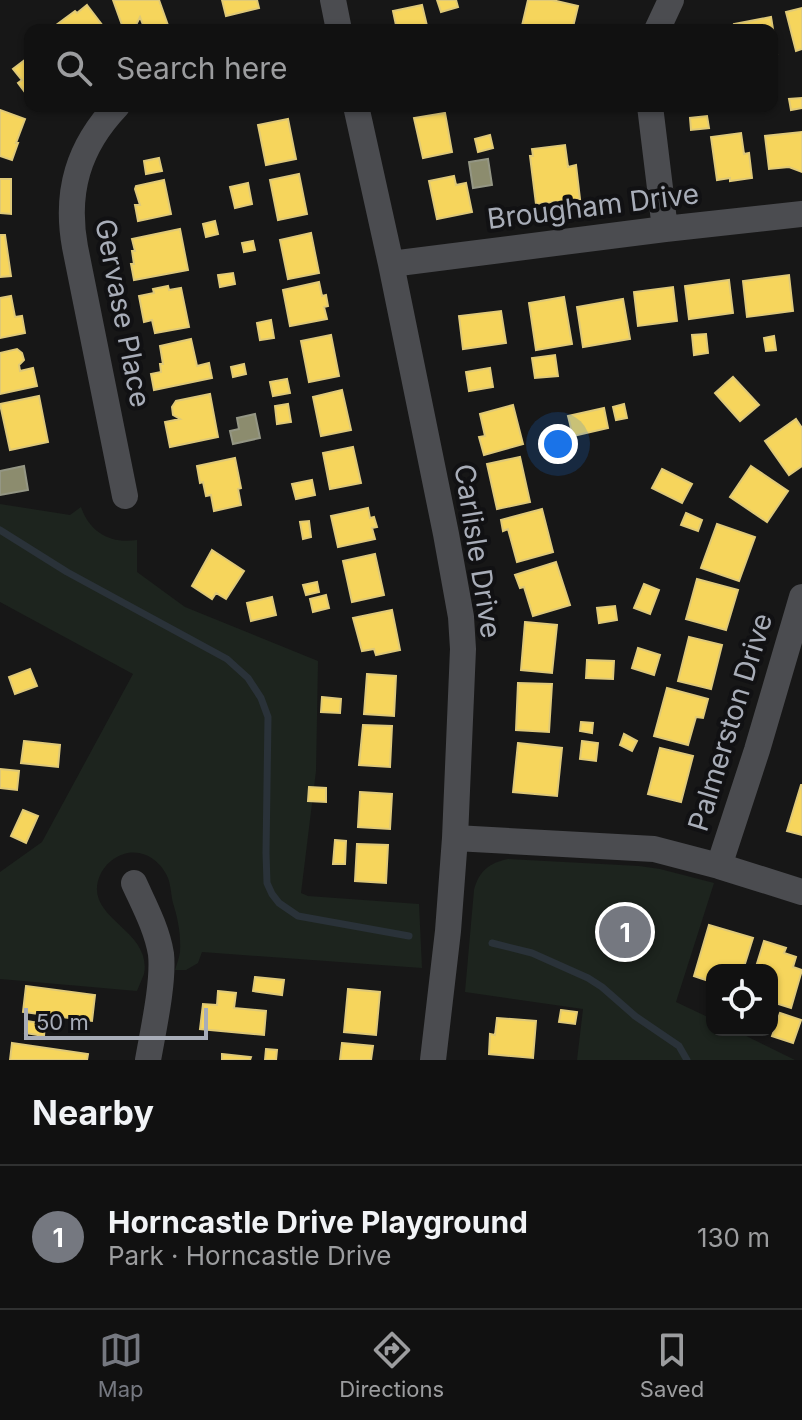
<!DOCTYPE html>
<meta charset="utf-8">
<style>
:root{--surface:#111;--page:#1a1a1a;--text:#f1f3f6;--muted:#9c9d9f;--line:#303131;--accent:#757880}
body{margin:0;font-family:Inter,sans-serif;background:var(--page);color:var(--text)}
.controls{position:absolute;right:24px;bottom:24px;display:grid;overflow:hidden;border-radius:16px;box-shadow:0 2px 6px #0004}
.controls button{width:72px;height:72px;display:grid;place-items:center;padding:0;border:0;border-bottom:2px solid var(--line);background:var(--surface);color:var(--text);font:40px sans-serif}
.scale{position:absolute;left:24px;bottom:20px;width:184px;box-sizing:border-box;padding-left:8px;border:4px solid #a8adb8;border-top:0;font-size:22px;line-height:28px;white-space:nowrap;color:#a8adb8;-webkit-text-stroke:6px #111113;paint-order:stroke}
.you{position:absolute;left:558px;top:444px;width:28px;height:28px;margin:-20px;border:6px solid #fff;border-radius:50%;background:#1a73e8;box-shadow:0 0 0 12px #1a73e833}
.badge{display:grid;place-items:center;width:52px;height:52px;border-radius:50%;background:var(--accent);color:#fff;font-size:26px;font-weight:700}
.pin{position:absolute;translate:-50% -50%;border:4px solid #fff;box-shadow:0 2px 8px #0006}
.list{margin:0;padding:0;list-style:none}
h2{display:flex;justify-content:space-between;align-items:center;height:104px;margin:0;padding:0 32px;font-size:34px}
h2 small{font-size:26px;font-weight:400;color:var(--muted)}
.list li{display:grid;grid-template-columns:52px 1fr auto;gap:24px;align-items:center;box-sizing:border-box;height:144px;padding:0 32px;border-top:2px solid var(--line)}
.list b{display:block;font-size:30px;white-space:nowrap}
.list p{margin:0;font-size:26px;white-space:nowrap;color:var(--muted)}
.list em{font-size:26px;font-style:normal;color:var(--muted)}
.icon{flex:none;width:44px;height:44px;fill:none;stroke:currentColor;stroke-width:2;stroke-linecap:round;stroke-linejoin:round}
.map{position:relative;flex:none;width:802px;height:1060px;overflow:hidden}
.search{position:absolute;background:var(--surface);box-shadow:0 2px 6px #0004;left:24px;right:24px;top:24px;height:88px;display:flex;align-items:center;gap:20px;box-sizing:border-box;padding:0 28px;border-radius:16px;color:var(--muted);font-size:30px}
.sheet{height:248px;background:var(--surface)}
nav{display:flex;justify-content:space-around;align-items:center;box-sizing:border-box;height:112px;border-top:2px solid var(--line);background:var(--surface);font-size:22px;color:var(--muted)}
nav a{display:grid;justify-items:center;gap:4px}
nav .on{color:var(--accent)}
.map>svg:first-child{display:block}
.green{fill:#1d241e}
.homes{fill:#f6d55c;stroke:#dfc978;stroke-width:2}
.industry{fill:#8c8c6e;stroke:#949684;stroke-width:2}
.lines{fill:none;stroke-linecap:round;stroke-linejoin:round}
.stream{stroke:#2a3239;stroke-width:7}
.minor{stroke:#4b4c50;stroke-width:26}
.labels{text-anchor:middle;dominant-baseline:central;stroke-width:8;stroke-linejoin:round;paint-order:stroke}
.street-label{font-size:28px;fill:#a8adb8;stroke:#111113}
</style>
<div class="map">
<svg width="802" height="1060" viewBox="0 0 802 1060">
<rect width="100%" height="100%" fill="#171717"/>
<!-- green -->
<path class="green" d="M0,504L70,515L81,507C90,533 111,544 137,540V572L185,607L318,661L316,771L301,893L308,896L419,904L422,968L202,952L198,963L186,970H175C177,964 179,958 180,952C181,934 178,919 173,903C171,895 171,886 168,878C161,861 143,848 124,854C114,857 106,864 101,873C79,918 153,928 144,974C142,979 139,986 137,991L0,979V872L42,842L133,674L0,602Z
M508,859L639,866L660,869L714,883L676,1002L712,1019V1030H734L795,1060H577L583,1009L465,992L474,890C479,871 489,863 508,859Z"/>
<!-- homes -->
<path class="homes" d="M113,0H159L169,28L163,30H145L140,17L136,25L129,28L122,25Z
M222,0H257L259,8L226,16Z
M437,0H456L458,7L441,12Z
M528,0H552L578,6L573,27L580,30H521Z
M87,5L106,30H54L52,28L75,11L77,13Z
M422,5L428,30H397L393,11Z
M802,8V49L796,51L786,12Z
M771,17L777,54L773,55L772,58V30H735L734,24Z
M30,56V99L18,83L22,80L13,69Z
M802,98V108L791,110L789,99Z
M0,110L25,119L16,143H18L12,160L0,156Z
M445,113L452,152L423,158L414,118Z
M707,116L709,128L691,130L690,118Z
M288,119L296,159L266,165L258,125Z
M802,132V172L789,167L769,169L765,136Z
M741,133L744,154L749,153L752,178L730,181V178L717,180L711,137Z
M490,135L493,148L478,152L475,139Z
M565,145L568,167L576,165L580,199L536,204L530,156H533L532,149Z
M159,158L162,171L146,174L144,161Z
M299,174L307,214L278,220L270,180Z
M454,176L456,185L466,183L472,212L437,219L429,181Z
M0,179H11V214L0,213Z
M164,180L171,214L138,221L135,205H140L135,189L136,186Z
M248,183L252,204L235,208L230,187Z
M215,221L218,234L206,237L203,224Z
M180,229L188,270L134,280L131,264H134L132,251H135L132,239Z
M311,233L319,273L288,279L280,240Z
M0,235H5L11,276L0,277Z
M253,241L255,250L244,252L242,243Z
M233,273L235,284L220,287L218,275Z
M789,275L793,311L747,317L743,281Z
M729,280L733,313L689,319L685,286Z
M319,282L322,296L326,295L328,306L324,307L327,319L290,326L283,290Z
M168,286L169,290L181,288L189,327L155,333L152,320L144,322L139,296L154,293L153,289Z
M673,287L677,321L638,326L634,292Z
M11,296L15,317L22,316L25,333L0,338V298Z
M564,297L572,344L536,350L529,303Z
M623,299L630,339L583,347L577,307Z
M501,311L506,343L463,349L459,316Z
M271,320L274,338L260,340L257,323Z
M706,334L708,353L694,355L692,335Z
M331,335L339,376L309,382L301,341Z
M774,336L776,350L766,351L764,338Z
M191,339L197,366L209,363L212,378L154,390L151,374L161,372L160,364H163L160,346Z
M17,349L22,353L24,360L19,365L20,371L33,368L37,386L0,394V353Z
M555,355L558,376L535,378L532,358Z
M244,364L246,374L233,377L231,367Z
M490,368L493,387L469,391L466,372Z
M733,377L759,405L740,421L715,393Z
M287,379L290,393L273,396L270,382Z
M342,390L351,430L321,436L313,397Z
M210,394L218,437L170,447L165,422L180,419L173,415L172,407L176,401Z
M39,396L48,442L10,450L0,404Z
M288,404L291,422L277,424L275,406Z
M624,404L627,418L616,420L613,407Z
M513,405L523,444L484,455L479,437L485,436L480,414Z
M604,408L608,428L573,436L568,416Z
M796,419L802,428V466L789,475L765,441Z
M353,447L361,483L330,489L323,453Z
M520,457L530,502L497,509L487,464Z
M235,458L241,488L238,489L241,505L214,511L211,495L206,496L203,482L200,483L197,466Z
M751,466L788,491L767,522L730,497Z
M662,469L692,484L682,503L652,488Z
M312,480L315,495L296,499L292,484Z
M368,508L370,518L374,517L377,527L372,528L375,539L338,547L331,516Z
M542,509L553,552L517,562L508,529L503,531L501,520Z
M686,513L702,520L698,531L681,525Z
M309,521L311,537L303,539L300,522Z
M717,524L755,537L739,581L701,568Z
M212,550L244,571L226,599L216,593L212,599L192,586Z
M375,554L384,595L352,602L343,561Z
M556,562L570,605L533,616L524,587L520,588L515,575Z
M697,579L738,590L726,630L686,619Z
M317,582L319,592L306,595L303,585Z
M644,584L659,590L650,614L634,608Z
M326,595L329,608L313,612L310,599Z
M272,597L276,615L251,621L247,603Z
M615,606L617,620L599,623L597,608Z
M392,610L400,650L376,655L374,649L362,651L353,618Z
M525,622L557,625L552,673L521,670Z
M689,637L722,645L711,689L678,681Z
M638,648L660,655L654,675L632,668Z
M587,660L614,661L613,679L586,678Z
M30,669L37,686L15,694L9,677Z
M367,674L396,676L394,716L364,714Z
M518,683L552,684L549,732L516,730Z
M667,688L708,699L703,718L696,717L688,745L654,736Z
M322,697L341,699L340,713L321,712Z
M581,722L593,723L592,733L580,731Z
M363,725L392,726L390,767L359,765Z
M624,734L637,741L632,751L620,745Z
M24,741L60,745L58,767L21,763Z
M582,741L598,743L596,761L580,759Z
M518,743L562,748L557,796L513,792Z
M660,748L693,756L681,802L648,794Z
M0,769L19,771L17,790L0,788Z
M801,785H802V835L787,831Z
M309,787L326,788V802L308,801Z
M360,792L392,794L390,829L358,827Z
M23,810L38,816L26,843L11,836Z
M335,840L346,841L345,864H333Z
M357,844L388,845L386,883L355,881Z
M709,925L753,938L743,970H712V982L694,976Z
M764,941L786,948L784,953L796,957L793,967L802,970L791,1008L772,1002V970H755Z
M255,977L284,980L282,995L253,991Z
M26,986L95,995L92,1021L23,1012Z
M348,989L380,992L376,1035L344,1032Z
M218,991L236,993L234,1008L266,1011L264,1035L200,1029L203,1004L217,1005Z
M561,1010L577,1012L575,1024L559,1022Z
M780,1013L801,1020L793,1043L772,1036Z
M497,1018L536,1021L533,1058L489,1054L490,1034L495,1035Z
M27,1021L45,1024L44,1036L25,1033Z
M12,1043L88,1054L87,1060H10Z
M342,1043L373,1046L371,1060H340Z
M266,1049L277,1050L276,1060H265Z
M222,1054L251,1057L250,1060H222Z"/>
<!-- industry -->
<path class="industry" d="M488,159L492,185L473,188L469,162Z
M255,414L260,438L233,444L230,431L239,429L237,418Z
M24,466L28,490L0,495V471Z"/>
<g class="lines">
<!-- stream -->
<path class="stream" d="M0,530L67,572L227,659L248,678L261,698L268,717L266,853L267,883L272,894L279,903L298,916L409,936
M492,943L532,953L588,978L602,987L635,1016L679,1046L687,1060"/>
<!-- minor -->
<path class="minor" d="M333,0L339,30
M657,30L671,0
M117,106C78,147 65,192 75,247L125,496
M356,106L391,264L446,534L461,617L463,649L455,838L448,931L433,1060
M650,106L665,229
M391,264L665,229L802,214
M455,838L654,849L719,866L802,892
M719,866L757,750L802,597
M134,883C144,905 157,929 161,954C164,982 153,1031 148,1060"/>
</g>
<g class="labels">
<!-- street labels -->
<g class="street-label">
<text transform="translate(593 206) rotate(-7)">Brougham Drive</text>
<text transform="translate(123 313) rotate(79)">Gervase Place</text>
<text transform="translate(478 551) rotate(81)">Carlisle Drive</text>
<text transform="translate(730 722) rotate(-73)">Palmerston Drive</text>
</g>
</g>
</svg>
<div class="controls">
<button><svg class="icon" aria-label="locate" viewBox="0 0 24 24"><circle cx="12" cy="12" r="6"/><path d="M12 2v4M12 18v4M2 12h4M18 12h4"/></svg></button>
</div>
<div class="scale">50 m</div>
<div class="you"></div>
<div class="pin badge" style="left:625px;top:932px">1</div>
<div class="search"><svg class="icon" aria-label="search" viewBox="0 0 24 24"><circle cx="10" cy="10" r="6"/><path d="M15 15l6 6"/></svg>Search here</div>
</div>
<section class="sheet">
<h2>Nearby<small></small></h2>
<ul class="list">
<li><span class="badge">1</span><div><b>Horncastle Drive Playground</b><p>Park · Horncastle Drive</p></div><em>130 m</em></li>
</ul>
</section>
<nav>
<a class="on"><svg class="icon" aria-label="map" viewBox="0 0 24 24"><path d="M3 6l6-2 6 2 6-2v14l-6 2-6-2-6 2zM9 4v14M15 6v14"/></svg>Map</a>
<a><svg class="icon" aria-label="directions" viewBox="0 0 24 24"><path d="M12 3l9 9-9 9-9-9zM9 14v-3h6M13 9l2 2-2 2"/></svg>Directions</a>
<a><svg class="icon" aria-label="saved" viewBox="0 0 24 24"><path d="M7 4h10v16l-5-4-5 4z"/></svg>Saved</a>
</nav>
